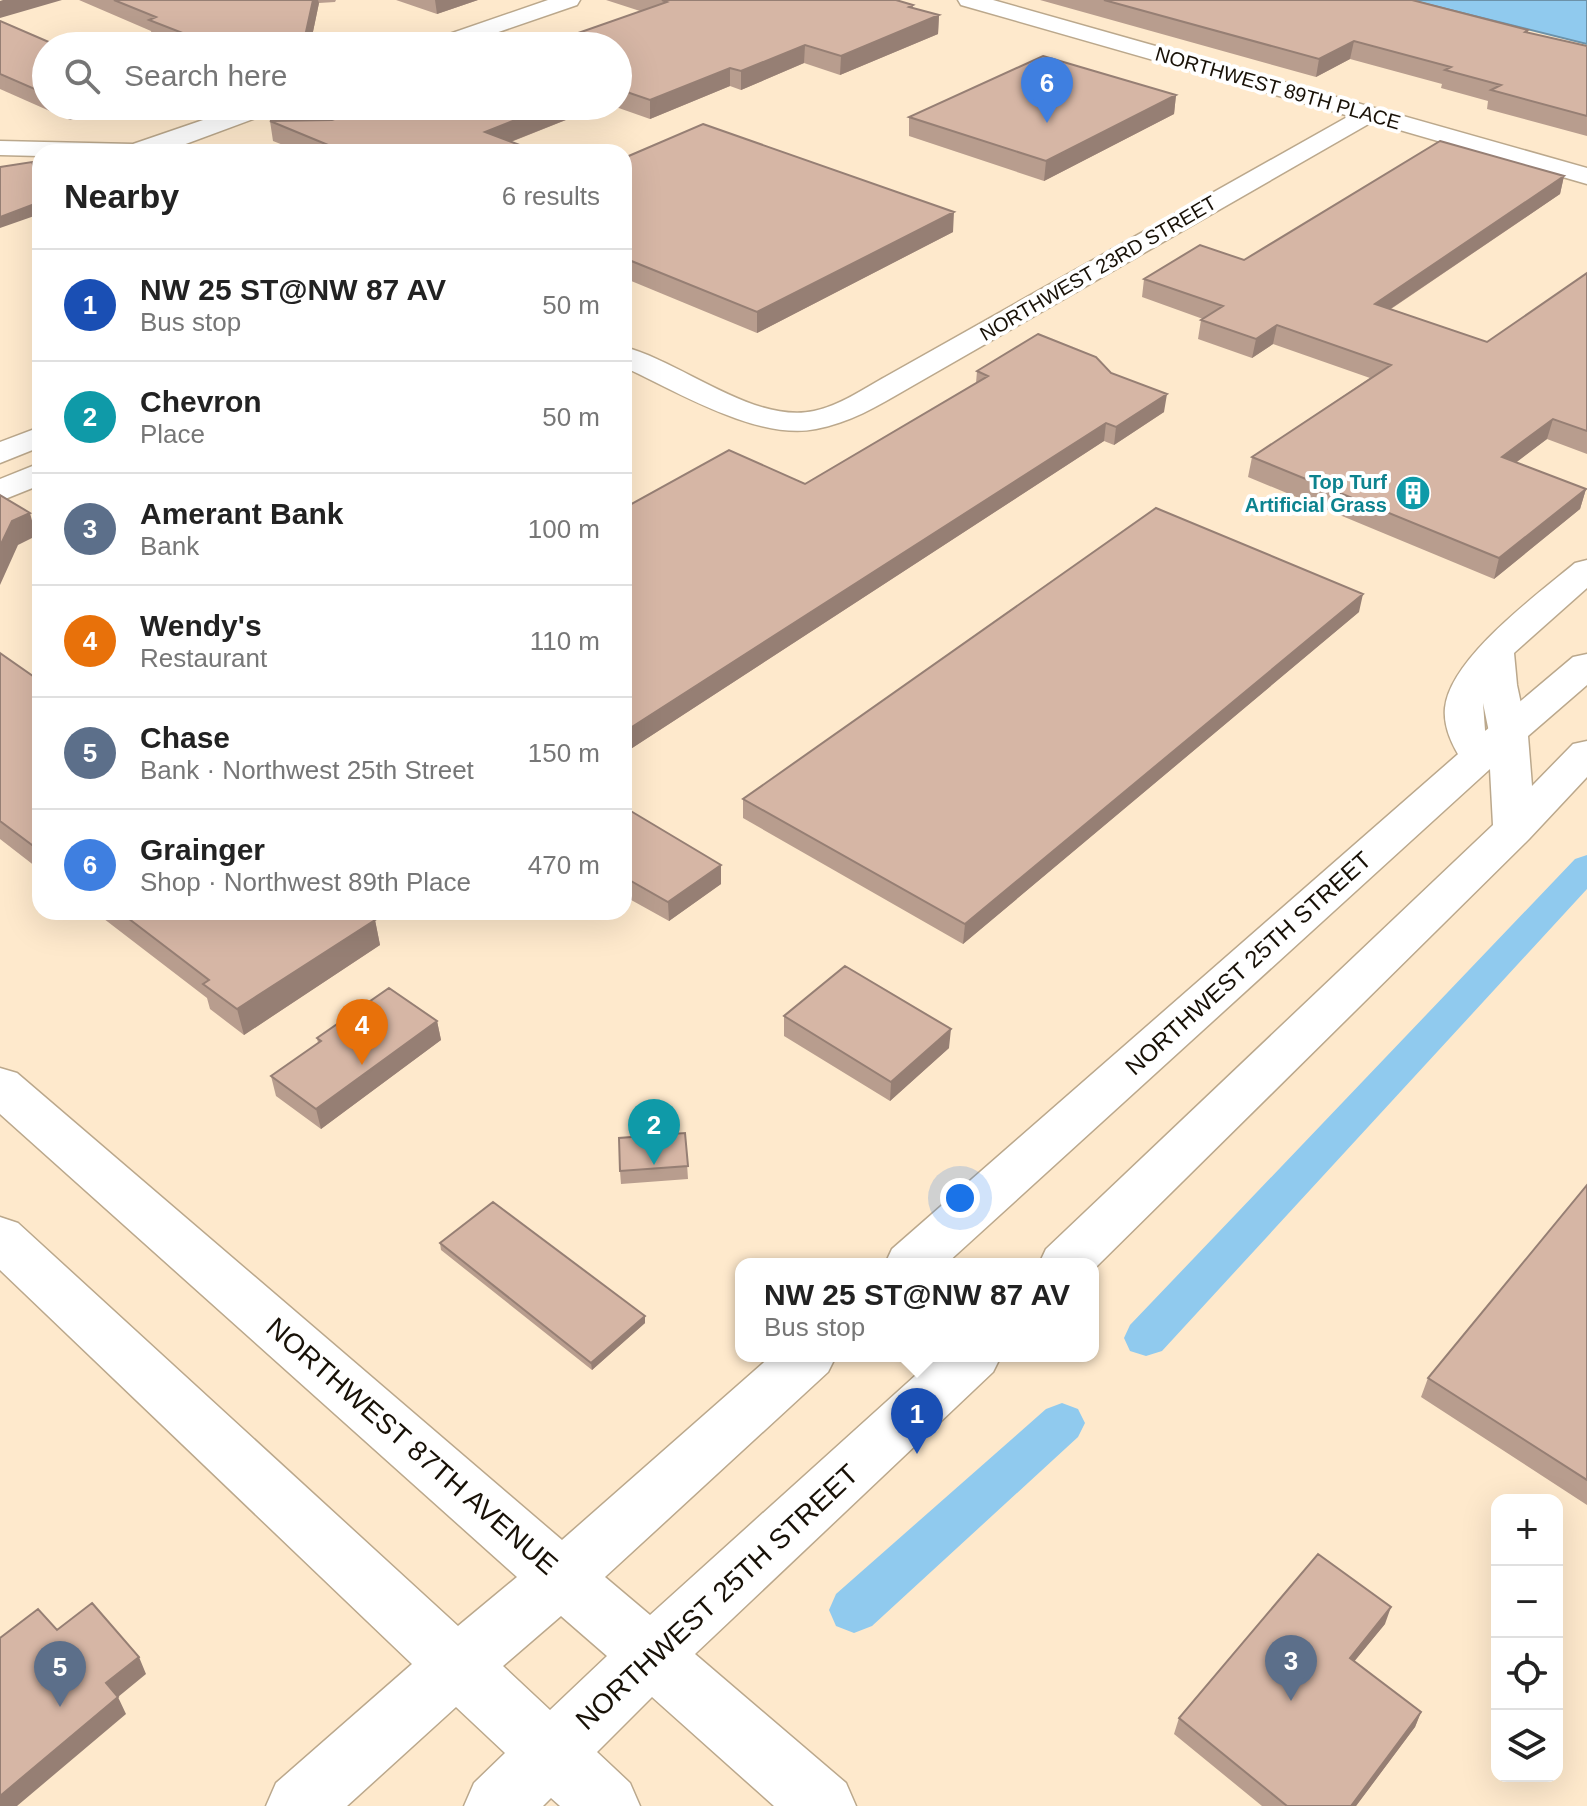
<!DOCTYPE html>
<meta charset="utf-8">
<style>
:root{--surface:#fff;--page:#f2f2f2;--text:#222;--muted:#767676;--line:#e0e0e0;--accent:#997821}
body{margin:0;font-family:Helvetica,sans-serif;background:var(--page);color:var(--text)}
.controls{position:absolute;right:24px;bottom:24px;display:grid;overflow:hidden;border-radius:16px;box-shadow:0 8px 32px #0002}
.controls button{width:72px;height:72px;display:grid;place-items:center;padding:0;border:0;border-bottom:2px solid var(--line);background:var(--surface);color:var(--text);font:40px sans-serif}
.you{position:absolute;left:960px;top:1198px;width:28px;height:28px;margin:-20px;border:6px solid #fff;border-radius:50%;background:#1a73e8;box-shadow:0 0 0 12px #1a73e833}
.badge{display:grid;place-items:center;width:52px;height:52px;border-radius:50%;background:var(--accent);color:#fff;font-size:26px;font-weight:700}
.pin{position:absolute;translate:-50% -66px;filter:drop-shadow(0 2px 4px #0008)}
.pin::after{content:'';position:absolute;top:42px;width:28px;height:24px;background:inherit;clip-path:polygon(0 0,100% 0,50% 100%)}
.popup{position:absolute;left:735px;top:1258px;width:364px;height:104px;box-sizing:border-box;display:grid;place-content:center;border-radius:16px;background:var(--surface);filter:drop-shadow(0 2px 6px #0005);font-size:26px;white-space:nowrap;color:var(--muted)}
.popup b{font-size:30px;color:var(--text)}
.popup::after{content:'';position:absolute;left:50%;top:100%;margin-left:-16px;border:16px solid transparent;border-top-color:var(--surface)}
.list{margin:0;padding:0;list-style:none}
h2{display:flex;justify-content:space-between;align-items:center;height:104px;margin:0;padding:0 32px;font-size:34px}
h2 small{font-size:26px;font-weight:400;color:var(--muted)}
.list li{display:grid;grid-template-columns:52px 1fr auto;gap:24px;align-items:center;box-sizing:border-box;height:112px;padding:0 32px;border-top:2px solid var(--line)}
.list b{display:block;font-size:30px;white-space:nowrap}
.list p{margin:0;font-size:26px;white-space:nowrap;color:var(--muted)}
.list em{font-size:26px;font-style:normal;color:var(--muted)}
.icon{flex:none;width:44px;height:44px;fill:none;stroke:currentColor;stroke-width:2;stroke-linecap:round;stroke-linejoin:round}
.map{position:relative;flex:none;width:1587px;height:1806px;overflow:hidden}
.search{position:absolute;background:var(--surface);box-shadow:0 8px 32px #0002;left:32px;top:32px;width:600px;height:88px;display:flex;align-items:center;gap:20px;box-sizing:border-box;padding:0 28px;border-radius:44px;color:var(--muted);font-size:30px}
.panel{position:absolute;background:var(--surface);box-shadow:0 8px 32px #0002;left:32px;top:144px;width:600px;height:776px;border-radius:24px}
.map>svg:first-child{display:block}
.water{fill:#90caee;stroke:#6c92a9;stroke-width:2}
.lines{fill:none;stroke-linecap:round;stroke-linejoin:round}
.canal{fill:#90caee;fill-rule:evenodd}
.street-casing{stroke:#bba88c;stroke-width:3}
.secondary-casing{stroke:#bba88c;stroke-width:3}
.street{fill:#fff;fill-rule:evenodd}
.secondary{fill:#fff;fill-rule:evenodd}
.wall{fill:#b89d8e}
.shaded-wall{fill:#967f74}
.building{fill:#d6b6a5;stroke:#967f74;stroke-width:2}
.labels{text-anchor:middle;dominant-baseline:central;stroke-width:8;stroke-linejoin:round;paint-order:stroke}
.far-street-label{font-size:20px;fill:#181107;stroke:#fff}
.far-culture-label{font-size:20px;font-weight:bold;fill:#0d838f;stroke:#fff;text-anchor:end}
.street-label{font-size:24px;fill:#181107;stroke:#fff}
.near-street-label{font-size:28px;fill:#181107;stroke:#fff}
</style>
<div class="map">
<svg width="1587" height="1806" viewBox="0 0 1587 1806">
<rect width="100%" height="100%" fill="#fee9cc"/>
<!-- water -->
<path class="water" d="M1410,0H1587V44Z"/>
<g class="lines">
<!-- canal -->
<path class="canal" d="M1587,855V889L1162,1351L1146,1356L1130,1351L1124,1338L1130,1325L1575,859Z
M1062,1403L1078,1409L1085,1423L1078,1437L872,1626L854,1633L836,1626L829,1610L836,1594L1046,1409Z"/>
<defs>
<path id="street" d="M548,0H580L577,5L458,46H426L429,41Z
M958,0H993L1587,168V184L1372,122L907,389C878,406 849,423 816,429C758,441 676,391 624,367V347C681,361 753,424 814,411C839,406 863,389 885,377L1349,116L961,5Z
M244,106H279L275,111L164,152H40V156L0,155V141L133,144Z
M40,427V447L0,463V442Z
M40,463V485L0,501V479Z
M1587,560V588L1514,653L1517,685L1527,732L1521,740L1508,744L1495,740L1489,732L1483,703L1485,730L1498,757L1493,765L1479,769L1465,765C1454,749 1443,729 1445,708C1450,658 1538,594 1575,563Z"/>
<path id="secondary" d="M1587,654V685L1528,736L1532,786L1573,744L1587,741V777L1529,839L1093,1270V1264H1039L1046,1249L1493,825L1490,769L946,1264H885L892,1249L1465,748L1573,657Z
M0,1068L17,1073L562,1540L771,1356H836L828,1372L605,1577L650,1615L937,1356H1001L993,1372L695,1654L846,1783L856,1806H774L652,1697L597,1752L630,1783L640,1806H560L551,1798L543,1806H464L474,1783L505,1753L456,1707L347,1806H266L276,1783L412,1664L0,1270V1217L18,1223L458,1626L517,1577L0,1114ZM561,1616L607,1656L550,1710L503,1666Z"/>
</defs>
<!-- street casing -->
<use href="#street" class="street-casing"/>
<!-- secondary casing -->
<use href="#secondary" class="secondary-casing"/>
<!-- street -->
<use href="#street" class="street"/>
<!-- secondary -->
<use href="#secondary" class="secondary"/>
</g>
<!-- wall -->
<path class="wall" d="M79,0H336L335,2L319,3L310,46H177L152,36L151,31Z
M396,0H478L437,14Z
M606,0H896L913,5V8L939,15L938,34L840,75L804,63L741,90L730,86L650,119L613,106H618V46L640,11Z
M1040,0H1412L1528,30V33L1587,46V136L1487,109L1488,101L1441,88L1442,84L1350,59L1316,77Z
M0,21L46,46V106H112L70,120L0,89Z
M1176,95L1174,114L1044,181L909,136V117Z
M370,106H601L511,142L538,152H301L273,141L270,121L332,120Z
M624,158L953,232L757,333L624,278Z
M1564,176L1560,194L1391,309L1487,342L1587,273V454L1547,439L1516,462L1586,489L1580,509L1494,579L1248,477L1252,457L1370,378L1273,344L1252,358L1198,339L1201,320L1203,319L1142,297L1144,279L1244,260Z
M977,371L1111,373L1164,412L1114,445L1104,441L626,752L624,751V508L805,484L976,383Z
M1359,612L963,944L743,818V799Z
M0,653L40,681V870L0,839Z
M624,807L721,884L669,921L624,896Z
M95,912H364L375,920L380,945L244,1035L210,1009L207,998Z
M784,1016L949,1048L890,1101L784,1036Z
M437,1021L441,1040L321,1129L276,1096L271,1076L318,1043L317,1038Z
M685,1133L688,1179L621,1184L620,1171Z
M1587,1185V1505L1421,1397L1428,1378Z
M440,1243L645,1323L592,1370L441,1250Z
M1385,1624L1354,1661L1421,1712L1415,1727L1356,1806H1262L1174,1734L1179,1718Z"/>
<!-- shaded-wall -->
<path class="shaded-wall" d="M3,0H62L0,18V1Z
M313,0H318L319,3L310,46H291Z
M435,0H478L437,14Z
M939,15L938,34L840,75L841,56Z
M1354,41L1350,59L1316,77L1319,59Z
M805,45L804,63L741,90V71Z
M730,68V86L650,119V100Z
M1176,95L1174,114L1044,181L1046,161Z
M67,106H112L70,120Z
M551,106H601L487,151L485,132Z
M1564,176L1560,194L1371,322L1375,304Z
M40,202V214L0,228V217Z
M954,212L953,232L757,333V312Z
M1277,325L1273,344L1252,358L1256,339Z
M1167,394L1164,412L1114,445L1116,427Z
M1553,419L1547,439L1497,477L1502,457Z
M1106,423L1104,441L626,752L625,732Z
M1586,489L1580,509L1494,579L1499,558Z
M30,513L36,536L18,545L0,585V546L12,521Z
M1363,594L1359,612L963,944L965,924Z
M721,865V884L669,921L668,902Z
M375,920L380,945L244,1035L237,1009Z
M437,1021L441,1040L321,1129L316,1109Z
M951,1029L949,1048L890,1101L891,1082Z
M645,1316V1323L592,1370L591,1363Z
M1391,1607L1385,1624L1344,1674L1350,1658Z
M139,1657L146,1674L118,1697L126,1714L17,1806H0V1796L106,1683Z
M1421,1712L1415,1727L1356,1806H1351Z"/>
<!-- building -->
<path class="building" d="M114,0H313L304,41L291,46H216L149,20L156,17Z
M662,0H896L913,5L909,7L939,15L841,56L805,45L741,71L730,68L650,100L618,89V46H541L667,2Z
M1104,0H1412L1528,30L1525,32L1587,46V116L1491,90L1501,85L1445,70L1451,67L1354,41L1319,59Z
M0,21L58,46H46V94L0,74Z
M1043,56L1176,95L1046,161L909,117Z
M370,106H551L485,132L538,152H345L270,121L332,120Z
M703,124L954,212L757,312L624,258V158Z
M1440,141L1564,176L1375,304L1487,342L1587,273V431L1553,419L1502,457L1586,489L1499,558L1252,457L1391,365L1277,325L1256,339L1201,320L1223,306L1144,279L1200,245L1244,260Z
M32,162L40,181V202L0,217V167Z
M1038,334L1096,357L1111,373L1167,394L1116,427L1106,423L624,732V508L729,450L805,484L988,376L977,371Z
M0,495L30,513L12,521L0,546Z
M1156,508L1363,594L965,924L743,799Z
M0,653L40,681V851L0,821Z
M624,807L721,865L668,902L624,877Z
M120,912H364L375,920L237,1009L203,984L209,980Z
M845,966L951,1029L891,1082L784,1016Z
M389,988L437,1021L316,1109L271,1076L321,1041L317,1038Z
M685,1133L688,1166L620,1171L619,1138Z
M1587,1185V1480L1428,1378Z
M493,1202L645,1316L591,1363L440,1243Z
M1318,1554L1391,1607L1350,1658L1421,1712L1351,1806H1287L1179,1718Z
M92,1603L139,1657L106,1683L118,1697L0,1796V1638L38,1609L57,1630Z"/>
<!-- icons -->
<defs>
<symbol id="building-disc" viewBox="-11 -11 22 22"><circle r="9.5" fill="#0f9aa8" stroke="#fff"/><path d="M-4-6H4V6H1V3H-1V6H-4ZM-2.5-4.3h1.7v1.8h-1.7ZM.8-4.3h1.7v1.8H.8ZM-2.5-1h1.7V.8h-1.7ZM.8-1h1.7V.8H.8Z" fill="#fff"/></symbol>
</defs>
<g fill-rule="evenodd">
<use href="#building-disc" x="1393" y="473" width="40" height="40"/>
</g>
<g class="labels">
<!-- far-street labels -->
<g class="far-street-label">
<text transform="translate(1278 88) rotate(16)">NORTHWEST 89TH PLACE</text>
<text transform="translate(1098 268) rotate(-30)">NORTHWEST 23RD STREET</text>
</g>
<!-- far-culture labels -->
<g class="far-culture-label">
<text x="1387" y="482">Top Turf<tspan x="1387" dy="23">Artificial Grass</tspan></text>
</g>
<!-- street labels -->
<g class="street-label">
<text transform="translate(1248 963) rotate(-42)">NORTHWEST 25TH STREET</text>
</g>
<!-- near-street labels -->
<g class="near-street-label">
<text transform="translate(412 1446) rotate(41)">NORTHWEST 87TH AVENUE</text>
<text transform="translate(717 1597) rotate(-43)">NORTHWEST 25TH STREET</text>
</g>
</g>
</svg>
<div class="controls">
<button>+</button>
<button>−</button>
<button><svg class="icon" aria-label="locate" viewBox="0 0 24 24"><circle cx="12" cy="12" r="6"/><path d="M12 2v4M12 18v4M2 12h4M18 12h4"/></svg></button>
<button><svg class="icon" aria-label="layers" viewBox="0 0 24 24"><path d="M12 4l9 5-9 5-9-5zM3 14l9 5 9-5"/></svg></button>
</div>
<div class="you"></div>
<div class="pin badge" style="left:917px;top:1454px;background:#1a4fb4">1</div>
<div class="popup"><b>NW 25 ST@NW 87 AV</b>Bus stop</div>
<div class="pin badge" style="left:654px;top:1165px;background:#0f9aa8">2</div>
<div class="pin badge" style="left:1291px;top:1701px;background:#5c6f8a">3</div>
<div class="pin badge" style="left:362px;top:1065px;background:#e8710a">4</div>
<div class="pin badge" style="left:60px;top:1707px;background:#5c6f8a">5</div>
<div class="pin badge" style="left:1047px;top:123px;background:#3f7fe0">6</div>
<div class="search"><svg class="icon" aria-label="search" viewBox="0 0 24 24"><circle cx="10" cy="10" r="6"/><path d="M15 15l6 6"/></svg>Search here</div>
<section class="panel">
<h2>Nearby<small>6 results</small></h2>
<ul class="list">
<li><span class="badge" style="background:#1a4fb4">1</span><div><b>NW 25 ST@NW 87 AV</b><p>Bus stop</p></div><em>50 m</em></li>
<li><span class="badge" style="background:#0f9aa8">2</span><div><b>Chevron</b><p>Place</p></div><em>50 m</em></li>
<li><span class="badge" style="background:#5c6f8a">3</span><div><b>Amerant Bank</b><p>Bank</p></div><em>100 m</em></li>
<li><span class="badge" style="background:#e8710a">4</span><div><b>Wendy's</b><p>Restaurant</p></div><em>110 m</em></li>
<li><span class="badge" style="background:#5c6f8a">5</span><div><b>Chase</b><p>Bank · Northwest 25th Street</p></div><em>150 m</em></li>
<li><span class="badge" style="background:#3f7fe0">6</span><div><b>Grainger</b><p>Shop · Northwest 89th Place</p></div><em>470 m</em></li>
</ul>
</section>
</div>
